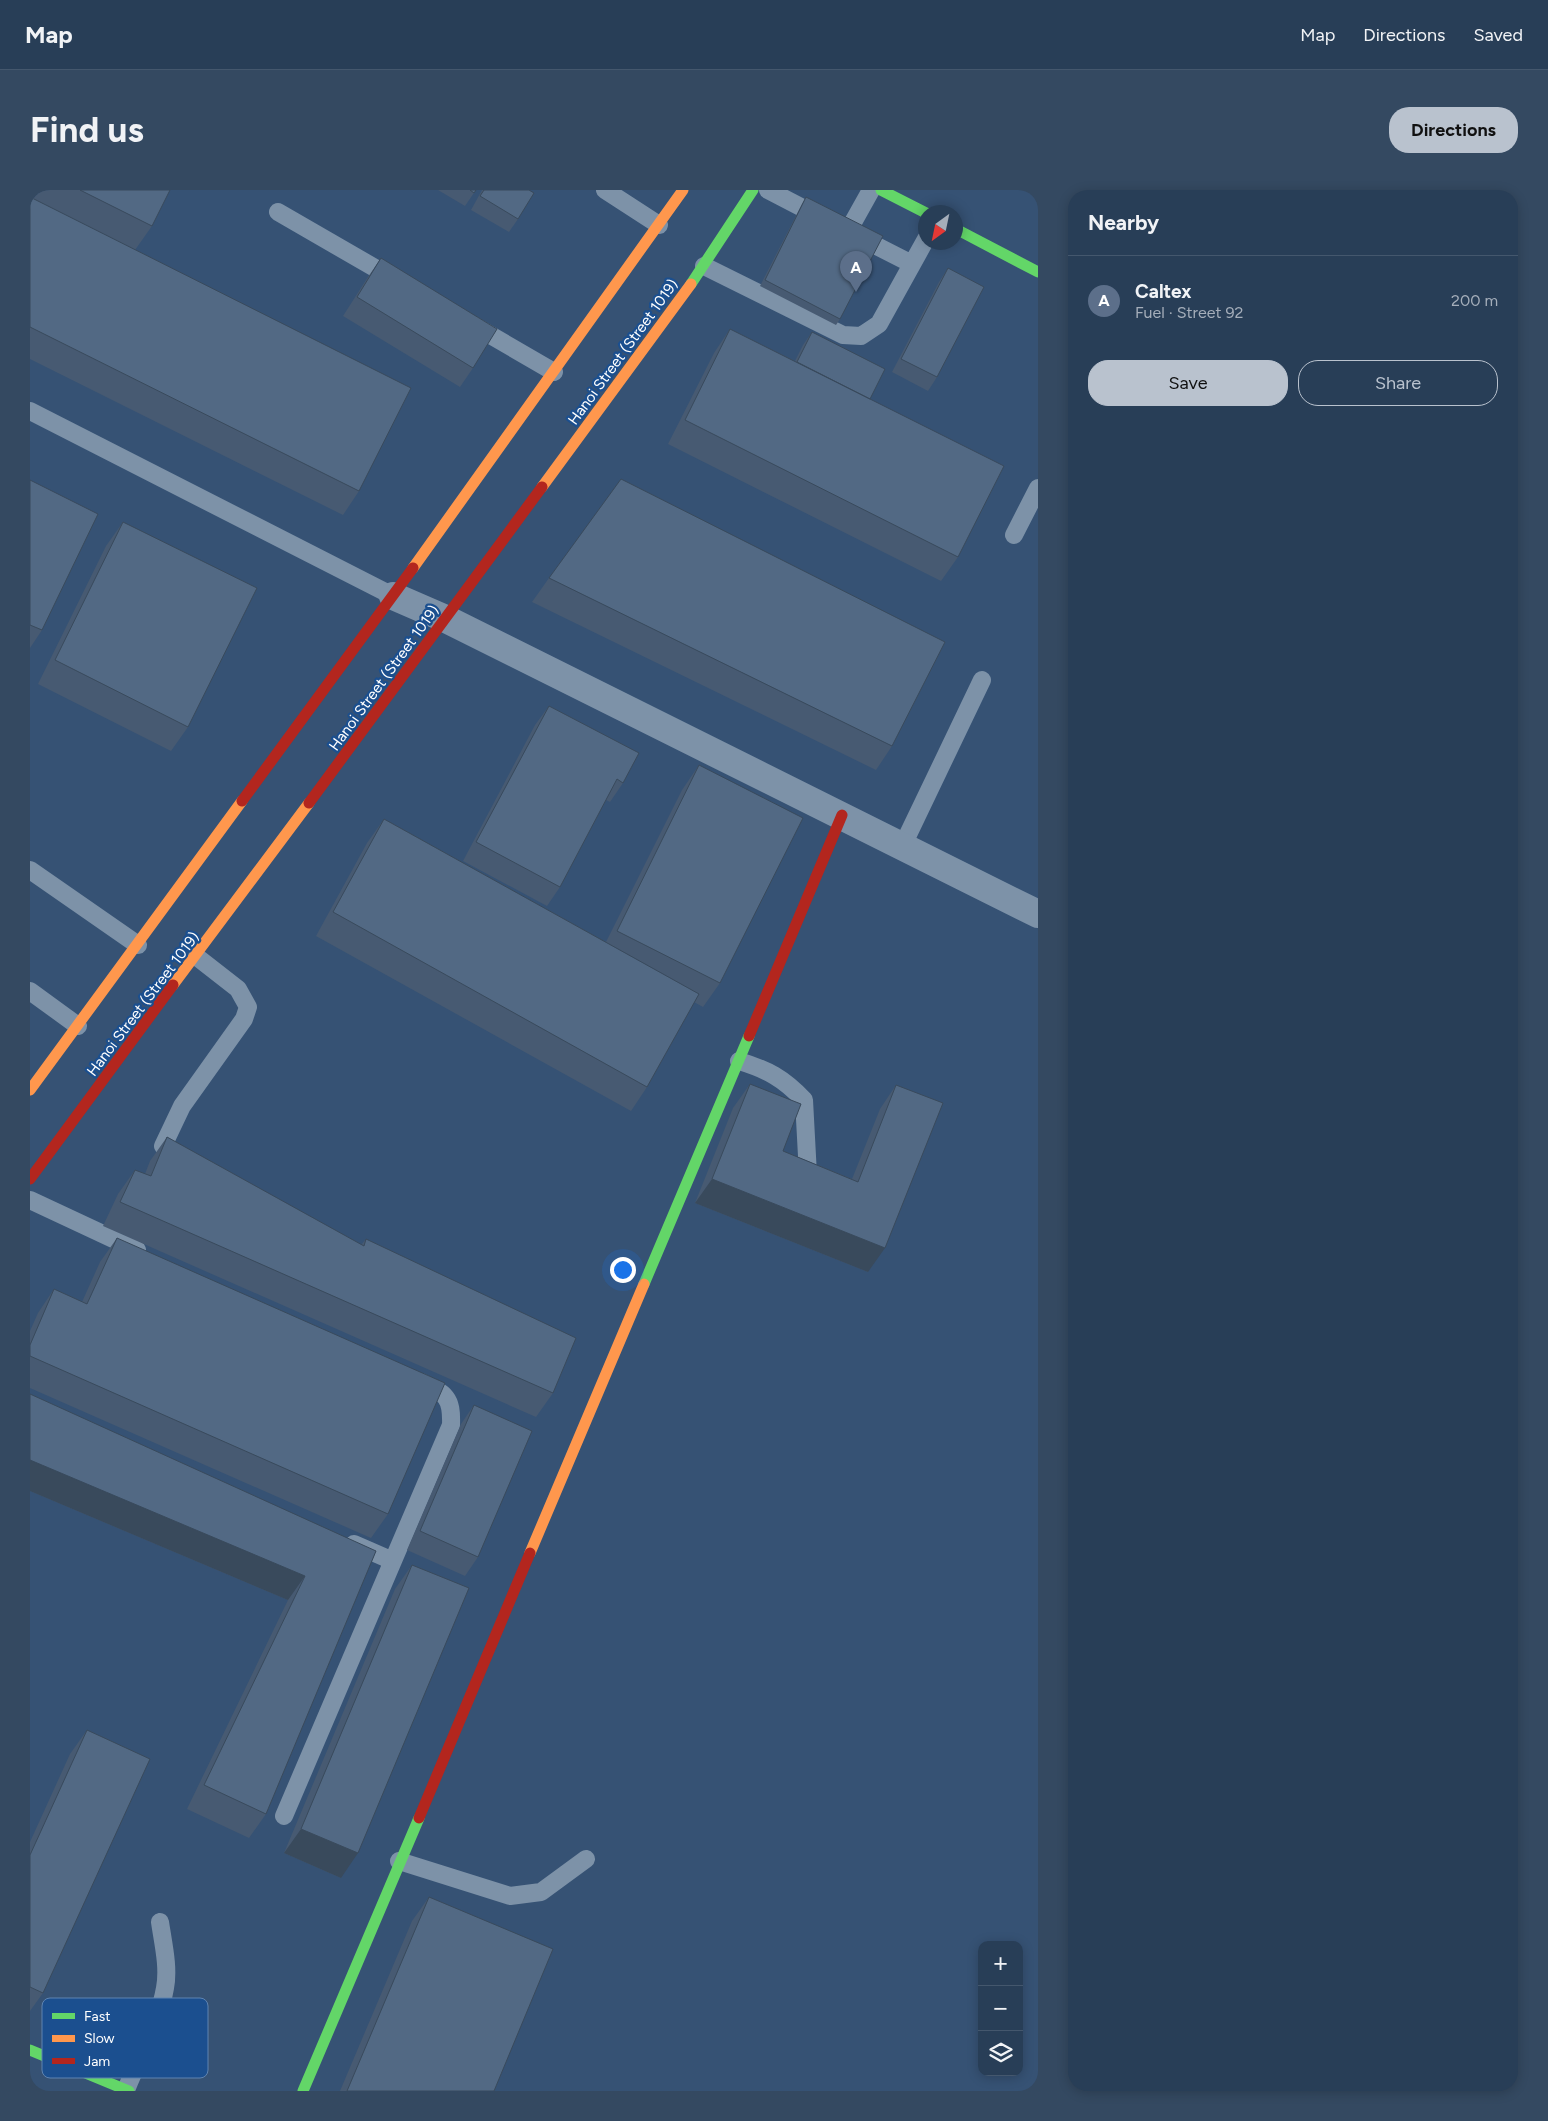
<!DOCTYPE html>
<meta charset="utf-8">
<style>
:root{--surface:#283e57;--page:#344961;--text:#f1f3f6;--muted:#a5aeba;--line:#44576d;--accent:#b9c2ce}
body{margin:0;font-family:Figtree,sans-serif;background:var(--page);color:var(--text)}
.controls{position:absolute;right:15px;bottom:15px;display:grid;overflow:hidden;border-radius:10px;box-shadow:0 2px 12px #0003}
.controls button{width:45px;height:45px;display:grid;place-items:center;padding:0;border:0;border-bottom:1px solid var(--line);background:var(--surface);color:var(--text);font:25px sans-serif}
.compass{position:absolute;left:888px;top:15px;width:45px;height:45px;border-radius:50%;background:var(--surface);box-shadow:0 2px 12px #0003;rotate:213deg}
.you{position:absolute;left:592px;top:1079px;width:18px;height:18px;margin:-12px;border:4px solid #fff;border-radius:50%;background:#1a73e8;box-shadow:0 0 0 8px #1a73e833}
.badge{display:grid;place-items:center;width:32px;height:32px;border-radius:50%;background:var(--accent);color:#fff;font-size:16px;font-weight:700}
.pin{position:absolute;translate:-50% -41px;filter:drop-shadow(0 1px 2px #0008)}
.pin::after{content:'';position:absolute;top:26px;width:18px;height:15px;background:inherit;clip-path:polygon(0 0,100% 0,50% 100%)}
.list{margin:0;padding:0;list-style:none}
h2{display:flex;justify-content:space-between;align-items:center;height:65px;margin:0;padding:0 20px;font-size:21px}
h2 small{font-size:16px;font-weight:400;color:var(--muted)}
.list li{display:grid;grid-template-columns:32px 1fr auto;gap:15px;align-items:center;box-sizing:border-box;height:90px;padding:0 20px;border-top:1px solid var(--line)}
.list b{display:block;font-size:19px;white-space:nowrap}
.list p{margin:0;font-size:16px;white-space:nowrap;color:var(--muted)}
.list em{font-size:16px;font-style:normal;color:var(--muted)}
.actions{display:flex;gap:10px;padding:15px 20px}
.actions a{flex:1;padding:11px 0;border:1px solid var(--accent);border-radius:20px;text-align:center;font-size:18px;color:var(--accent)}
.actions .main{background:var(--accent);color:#111}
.icon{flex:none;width:28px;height:28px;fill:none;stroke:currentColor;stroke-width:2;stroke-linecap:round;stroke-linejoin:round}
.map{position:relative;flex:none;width:1008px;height:1901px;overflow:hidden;border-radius:20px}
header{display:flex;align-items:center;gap:30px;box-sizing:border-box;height:70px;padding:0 25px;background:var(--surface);border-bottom:1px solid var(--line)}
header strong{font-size:24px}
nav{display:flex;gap:28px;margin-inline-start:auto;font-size:18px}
.intro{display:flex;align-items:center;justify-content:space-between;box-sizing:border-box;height:120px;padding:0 30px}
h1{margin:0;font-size:35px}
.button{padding:12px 22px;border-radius:20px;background:var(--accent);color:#111;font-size:18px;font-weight:700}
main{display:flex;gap:30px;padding:0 30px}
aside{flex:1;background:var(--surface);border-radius:20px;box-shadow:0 2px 12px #0003}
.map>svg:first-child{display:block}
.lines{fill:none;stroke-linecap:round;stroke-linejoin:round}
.lane{stroke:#7d92a8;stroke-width:18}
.street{stroke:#7d92a8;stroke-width:28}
.fast{stroke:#63d668;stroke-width:11}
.slow{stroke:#ff974d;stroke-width:11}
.jam{stroke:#b3261e;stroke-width:11}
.wall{fill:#475a72}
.shaded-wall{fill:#394a5c}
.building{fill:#526984;stroke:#394a5c}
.labels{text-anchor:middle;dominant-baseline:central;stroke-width:4.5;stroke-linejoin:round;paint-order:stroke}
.street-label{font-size:15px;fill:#fff;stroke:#1b4f8f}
.key{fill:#1b4f8f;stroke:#5f84b1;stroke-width:1}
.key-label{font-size:14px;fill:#fff}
</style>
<header>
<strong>Map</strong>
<nav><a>Map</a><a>Directions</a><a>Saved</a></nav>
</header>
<div class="intro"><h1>Find us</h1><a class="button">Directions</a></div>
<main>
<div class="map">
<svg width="1008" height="1901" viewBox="0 0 1008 1901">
<rect width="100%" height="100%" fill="#365274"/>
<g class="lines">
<!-- lane -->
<path class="lane" d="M575,0L629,35
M738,0L790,27
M248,22L364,89
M827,46L882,74
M812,52L841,0
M674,76L813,145L831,146L849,134L896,49
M443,135L524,182
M0,221L363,406
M984,345L1008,298
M873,655L952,490
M0,680L108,755
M0,801L48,836
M709,871C738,880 753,888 774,910L778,985
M133,956L152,916L214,829L218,817L208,799L167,767
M0,1010L107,1060
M324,1354L363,1371
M254,1626L421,1235C422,1207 416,1204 391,1192
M369,1671L480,1706L511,1702L556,1669
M96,1900C109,1867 129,1833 135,1798C139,1777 133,1753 130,1732"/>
<!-- street -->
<path class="street" d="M363,406L416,429L1008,724"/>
<!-- fast -->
<path class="fast" d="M851,0L896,23
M926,39L1008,82
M661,94L723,0
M614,1094L719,846
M0,1860L99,1901
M273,1901L389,1628"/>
<!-- slow -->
<path class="slow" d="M512,297L661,94
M383,378L653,0
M143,795L279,613
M0,900L212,611
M500,1363L614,1094"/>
<!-- jam -->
<path class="jam" d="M212,611L383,378
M279,613L512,297
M719,846L812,625
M0,989L143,795
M389,1628L500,1363"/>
</g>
<!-- wall -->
<path class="wall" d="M6,0H140L122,36L105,60L329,301L313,325L0,169V7L2,8Z
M408,0H446L435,16Z
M452,0H499L488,29L479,42L441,20Z
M776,7L810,129L806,135L730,96L772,14Z
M351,68L443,178L430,197L313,126L338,87Z
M918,78L907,187L898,201L862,182L909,92Z
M700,139L765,171L773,155L782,142L840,209L928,367L911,391L638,254L684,163Z
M0,290L12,440L0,458Z
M93,332L158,537L141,561L8,494L76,356Z
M519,388L862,556L846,580L502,412Z
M519,516L593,593L580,612L576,610L530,697L517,716L433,671L505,535Z
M669,575L690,793L673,817L664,812L617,897L601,921L286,746L337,653L354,629L576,752L652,600Z
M720,894L753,961L822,989L850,919L866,895L838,1082L665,1013L703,918Z
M137,947L331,1055L336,1049L523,1203L506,1227L73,1036L88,1004L105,980L115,984L120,971Z
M87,1048L358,1324L341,1348L0,1198V1141L8,1123L24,1099L52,1112L70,1072Z
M444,1215L448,1367L435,1386L377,1360L431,1234Z
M0,1301L346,1361L236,1624L219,1648L157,1619L258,1410Z
M382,1375L311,1688L254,1663L365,1399Z
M57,1540L13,1803L0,1821V1652L40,1564Z
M399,1707L464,1901H310L382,1731Z"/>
<!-- shaded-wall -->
<path class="shaded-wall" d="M682,989L855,1058L838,1082L665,1013Z
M0,1270L275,1386L258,1410L0,1301Z
M271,1639L328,1663L311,1688L254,1663Z"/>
<!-- building -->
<path class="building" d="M50,0H140L122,36Z
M440,0H446L444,3Z
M454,0H499L504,3L488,29L450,6Z
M0,7L381,198L329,301L0,137Z
M776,7L853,46L810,129L735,90Z
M351,68L467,139L443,178L327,107Z
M918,78L954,97L907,187L871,169Z
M700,139L974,276L928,367L655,230Z
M782,142L855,179L840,209L767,172Z
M591,289L915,452L862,556L519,388Z
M0,290L68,324L12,440L0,435Z
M93,332L227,398L158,537L25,470Z
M519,516L609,563L593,593L587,589L530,697L446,652Z
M669,575L773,628L690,793L587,741Z
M354,629L669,804L617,897L303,722Z
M720,894L771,914L753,961L828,992L866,895L913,913L855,1058L682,989Z
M137,947L334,1056L336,1049L546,1148L523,1203L90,1012L105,980L121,986Z
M87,1048L415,1193L358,1324L0,1166V1155L24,1099L57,1114Z
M0,1204L346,1361L236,1624L174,1595L275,1386L0,1270Z
M444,1215L502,1241L448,1367L390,1341Z
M382,1375L439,1398L328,1663L271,1639Z
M57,1540L120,1569L13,1803L0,1797V1665Z
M399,1707L523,1759L464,1901H317Z"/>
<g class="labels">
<!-- street labels -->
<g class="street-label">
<text transform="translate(593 162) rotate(-54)">Hanoi Street (Street 1019)</text>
<text transform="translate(354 488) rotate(-54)">Hanoi Street (Street 1019)</text>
<text transform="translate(113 814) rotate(-53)">Hanoi Street (Street 1019)</text>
</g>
</g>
<!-- legend -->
<rect x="12" y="1808" width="166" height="80" rx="8" class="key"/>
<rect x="22" y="1823" width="23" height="6" fill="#63d668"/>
<rect x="22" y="1845" width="23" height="7" fill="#ff974d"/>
<rect x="22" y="1868" width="23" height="6" fill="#b3261e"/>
<g class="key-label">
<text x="54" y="1831">Fast</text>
<text x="54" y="1853">Slow</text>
<text x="54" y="1876">Jam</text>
</g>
</svg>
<div class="controls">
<button>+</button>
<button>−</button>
<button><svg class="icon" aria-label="layers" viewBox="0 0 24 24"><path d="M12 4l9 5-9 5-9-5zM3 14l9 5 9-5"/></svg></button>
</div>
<svg class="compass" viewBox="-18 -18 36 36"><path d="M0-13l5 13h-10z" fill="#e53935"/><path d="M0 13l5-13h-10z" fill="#a5aeba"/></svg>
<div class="you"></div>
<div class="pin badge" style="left:826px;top:102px;background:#5c6f8a">A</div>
</div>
<aside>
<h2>Nearby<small></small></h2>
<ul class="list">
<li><span class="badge" style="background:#5c6f8a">A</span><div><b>Caltex</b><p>Fuel · Street 92</p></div><em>200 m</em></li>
</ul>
<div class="actions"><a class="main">Save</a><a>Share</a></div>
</aside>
</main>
